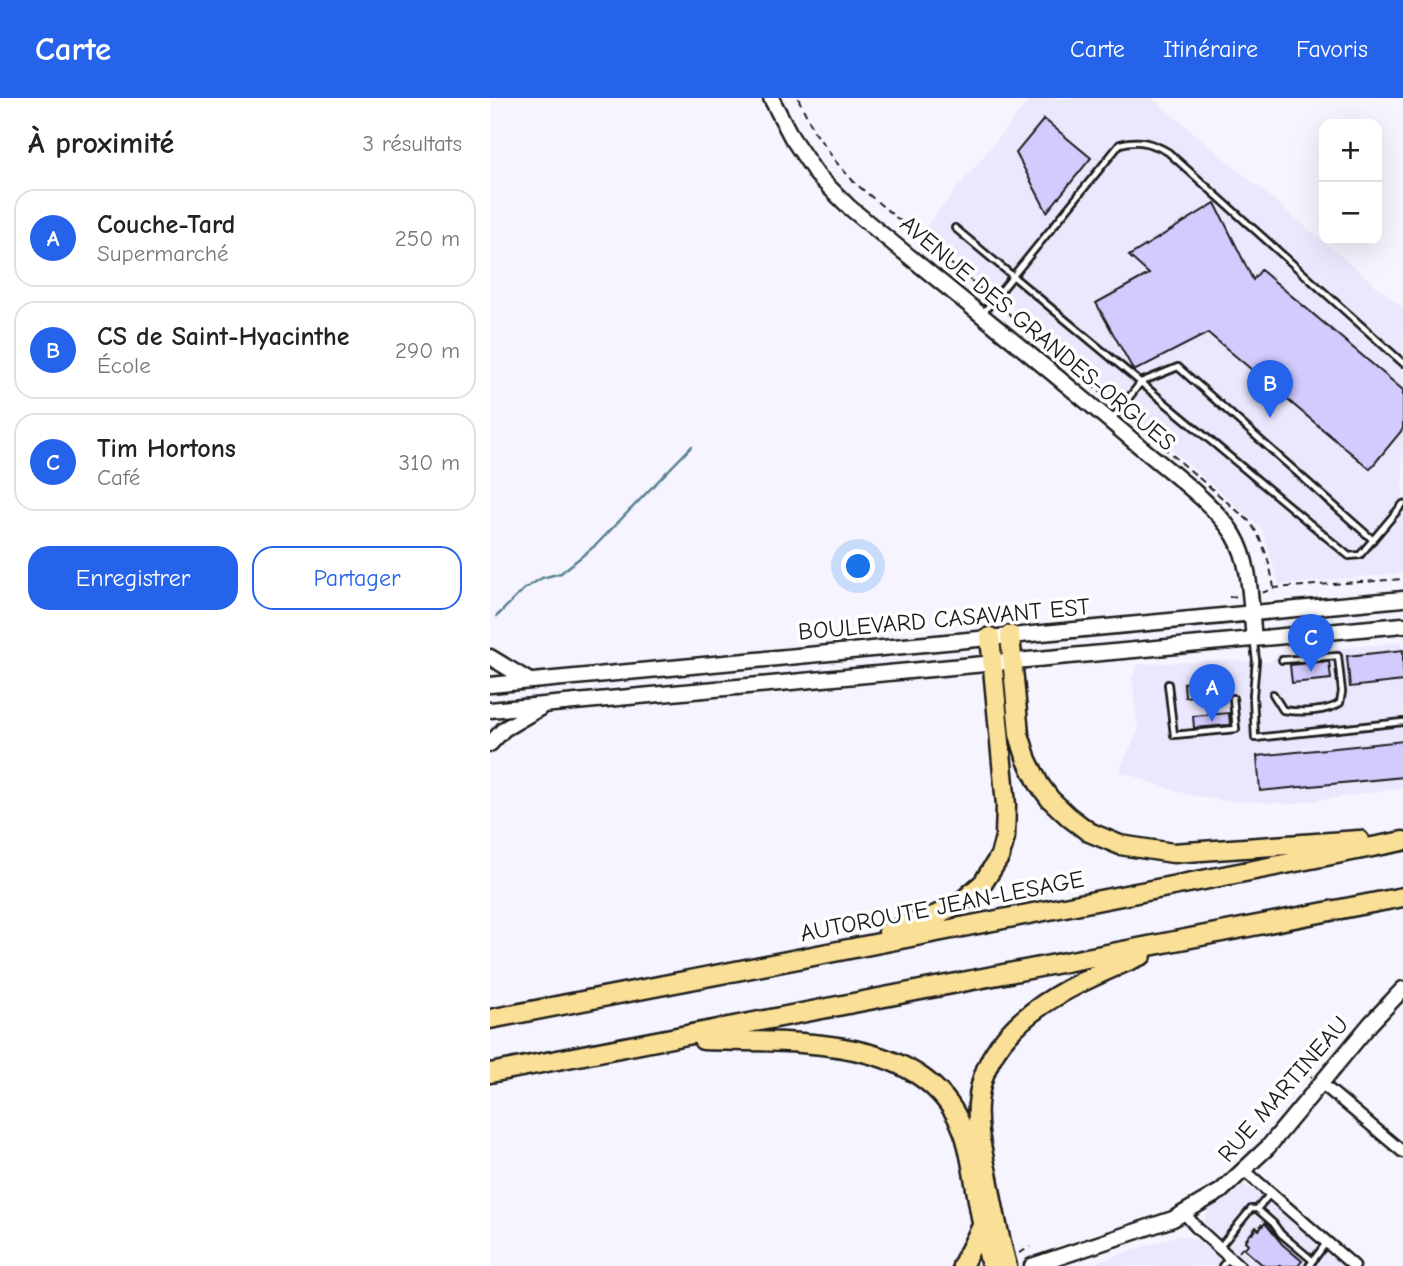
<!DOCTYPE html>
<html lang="fr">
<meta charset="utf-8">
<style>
:root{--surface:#fff;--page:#f2f2f2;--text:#222;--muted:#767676;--line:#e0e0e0;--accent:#2563eb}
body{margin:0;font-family:"Comic Neue",sans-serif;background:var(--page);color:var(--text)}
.controls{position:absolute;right:21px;top:21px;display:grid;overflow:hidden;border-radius:14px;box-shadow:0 7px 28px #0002}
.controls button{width:63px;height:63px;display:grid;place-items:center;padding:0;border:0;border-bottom:2px solid var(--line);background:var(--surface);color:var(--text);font:35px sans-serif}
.you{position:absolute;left:369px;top:469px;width:24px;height:24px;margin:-18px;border:5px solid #fff;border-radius:50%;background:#1a73e8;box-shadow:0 0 0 10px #1a73e833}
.badge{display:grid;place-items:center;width:46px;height:46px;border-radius:50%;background:var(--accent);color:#fff;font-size:23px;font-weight:700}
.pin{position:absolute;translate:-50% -58px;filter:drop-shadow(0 2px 4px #0008)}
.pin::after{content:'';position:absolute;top:37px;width:24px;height:21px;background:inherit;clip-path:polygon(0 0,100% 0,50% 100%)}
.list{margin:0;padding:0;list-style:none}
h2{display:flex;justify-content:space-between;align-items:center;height:91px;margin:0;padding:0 28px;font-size:30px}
h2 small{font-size:23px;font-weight:400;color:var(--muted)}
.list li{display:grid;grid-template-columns:46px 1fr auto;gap:21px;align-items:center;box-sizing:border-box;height:98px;margin:0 14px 14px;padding:0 14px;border:2px solid var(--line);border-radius:21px}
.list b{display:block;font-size:26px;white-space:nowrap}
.list p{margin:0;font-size:23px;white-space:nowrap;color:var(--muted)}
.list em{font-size:23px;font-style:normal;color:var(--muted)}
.actions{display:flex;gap:14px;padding:21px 28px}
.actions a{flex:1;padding:16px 0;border:2px solid var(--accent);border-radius:21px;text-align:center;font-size:24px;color:var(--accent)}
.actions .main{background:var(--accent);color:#fff}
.map{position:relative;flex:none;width:913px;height:1168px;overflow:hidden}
header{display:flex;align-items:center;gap:42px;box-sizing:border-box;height:98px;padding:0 35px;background:var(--accent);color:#fff}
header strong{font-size:33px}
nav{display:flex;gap:38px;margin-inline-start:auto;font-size:24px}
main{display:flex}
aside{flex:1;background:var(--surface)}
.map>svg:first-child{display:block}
.built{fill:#ebe8fe}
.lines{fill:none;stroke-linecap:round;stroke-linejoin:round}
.stream{stroke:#598093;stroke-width:2.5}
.building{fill:#d2cbfd;stroke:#1c1c1c;stroke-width:2}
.lane-casing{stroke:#1c1c1c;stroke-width:10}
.street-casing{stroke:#1c1c1c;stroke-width:15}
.secondary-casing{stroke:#1c1c1c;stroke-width:19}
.highway-casing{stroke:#1c1c1c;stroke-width:23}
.path{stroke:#1c1c1c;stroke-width:2;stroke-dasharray:7 5;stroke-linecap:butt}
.lane{stroke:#fff;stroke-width:4.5}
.street{stroke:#fff;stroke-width:10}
.secondary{stroke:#fff;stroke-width:14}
.highway{stroke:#fadf96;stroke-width:18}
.labels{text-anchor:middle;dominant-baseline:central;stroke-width:7;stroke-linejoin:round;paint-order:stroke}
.street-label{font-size:24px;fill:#1c1c1c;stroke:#fff}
</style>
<header>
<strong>Carte</strong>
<nav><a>Carte</a><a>Itinéraire</a><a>Favoris</a></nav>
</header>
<main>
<aside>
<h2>À proximité<small>3 résultats</small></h2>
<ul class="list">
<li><span class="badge">A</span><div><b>Couche-Tard</b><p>Supermarché</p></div><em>250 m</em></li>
<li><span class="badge">B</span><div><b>CS de Saint-Hyacinthe</b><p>École</p></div><em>290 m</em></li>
<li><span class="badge">C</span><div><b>Tim Hortons</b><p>Café</p></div><em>310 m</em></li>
</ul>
<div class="actions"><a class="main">Enregistrer</a><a>Partager</a></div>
</aside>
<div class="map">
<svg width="913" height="1168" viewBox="0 0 913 1168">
<rect width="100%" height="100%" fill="#f6f5ff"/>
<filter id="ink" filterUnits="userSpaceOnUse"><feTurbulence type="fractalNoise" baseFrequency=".0143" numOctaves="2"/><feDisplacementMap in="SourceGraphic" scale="14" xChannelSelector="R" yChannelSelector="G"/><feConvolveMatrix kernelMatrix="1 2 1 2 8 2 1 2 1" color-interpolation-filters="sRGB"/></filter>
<g filter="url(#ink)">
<!-- built -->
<path class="built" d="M541,0H662L913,210V475L789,487L772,431L433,132Z
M913,544V690L801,706L729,702L695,696L629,673L648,633L642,581L648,566L739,562L779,564L788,556Z
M754,1087L770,1095L856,1168H758L717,1131L713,1124L719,1112L748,1089Z
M688,1137L706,1141L738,1168H594Z"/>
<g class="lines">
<!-- stream -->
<path class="stream" d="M7,518L34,491L52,480L71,475L107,446L202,348"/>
</g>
<!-- building -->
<path class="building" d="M554,21L601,60L557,114L526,55Z
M725,105L763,182L771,172L913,292V331L880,371L718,235L644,273L606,205L659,176L639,158Z
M913,552V583L860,589L857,558Z
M839,563L841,581L802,585L800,567Z
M738,581L739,595L695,599L694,585Z
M739,615L740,627L704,630L703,618Z
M913,643V679L770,693L767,658Z
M775,1125L792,1146L812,1163L808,1168H774L754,1151L758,1146L755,1143L766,1129L769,1132Z"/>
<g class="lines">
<defs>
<path id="lane" d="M465,130L859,458L870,457L913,406
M493,215L630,46C650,41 662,45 678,54L913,265
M623,320L651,284L688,269L883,442
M764,545L766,563L763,597L765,640L913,624
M678,586L684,637L746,631L743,600
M783,596L793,612C810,615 837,614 850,605L852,594L848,558L792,562
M767,1111L783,1125L791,1136L822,1162
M729,1150L761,1111H767L780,1096
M732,1168L739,1160
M819,1168L836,1145"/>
<path id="street" d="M831,985L913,1054
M755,1073L864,1168
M695,1116L707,1130L749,1168"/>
<path id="secondary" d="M281,0L302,40L327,77L359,109C454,188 553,265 647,346C677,372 722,403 744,437C762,467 760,507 764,541
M0,559L38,582
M0,587L913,501
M0,612L913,527
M0,646L14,631L50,610
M542,1168L683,1121L731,1093L778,1049L881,925L913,891"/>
<path id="highway" d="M520,537L529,636L537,662L549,686L560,701L579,719L599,734L630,747L683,755L869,742
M398,834L446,817L470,805L493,785L510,758L515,739L516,707L500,539
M0,921L913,743
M213,942C299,945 435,934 473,1032C479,1047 481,1063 484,1079C489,1109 494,1139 501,1168
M0,975L913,799
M472,1168L493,1126
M517,1168C509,1139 503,1109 498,1080C493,1056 486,1031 488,1006C494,921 585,886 652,857"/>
</defs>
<!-- lane casing -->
<use href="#lane" class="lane-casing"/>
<!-- street casing -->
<use href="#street" class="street-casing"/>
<!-- secondary casing -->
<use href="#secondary" class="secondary-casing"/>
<!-- highway casing -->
<use href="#highway" class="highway-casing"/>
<!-- path -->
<path class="path" d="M308,0L324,33L346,64L365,85L497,196
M509,207L624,306
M636,317L759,423C774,443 780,466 784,490
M772,495L784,490L913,481
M739,499L749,498
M811,971L822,979
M741,1051L748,1060
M749,1154L757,1144L755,1143L772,1126
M529,1155L541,1149"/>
<!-- lane -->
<use href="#lane" class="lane"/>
<!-- street -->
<use href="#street" class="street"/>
<!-- secondary -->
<use href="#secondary" class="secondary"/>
<!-- highway -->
<use href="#highway" class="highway"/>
</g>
</g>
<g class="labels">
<!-- street labels -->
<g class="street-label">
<text transform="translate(548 235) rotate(40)">AVENUE DES GRANDES-ORGUES</text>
<text transform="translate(454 521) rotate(-5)">BOULEVARD CASAVANT EST</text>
<text transform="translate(452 808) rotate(-11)">AUTOROUTE JEAN-LESAGE</text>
<text transform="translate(793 991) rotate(-49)">RUE MARTINEAU</text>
</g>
</g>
</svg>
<div class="controls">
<button>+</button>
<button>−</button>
</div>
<div class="you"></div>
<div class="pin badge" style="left:722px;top:624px">A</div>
<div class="pin badge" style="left:780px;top:320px">B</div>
<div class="pin badge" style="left:821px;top:574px">C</div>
</div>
</main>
